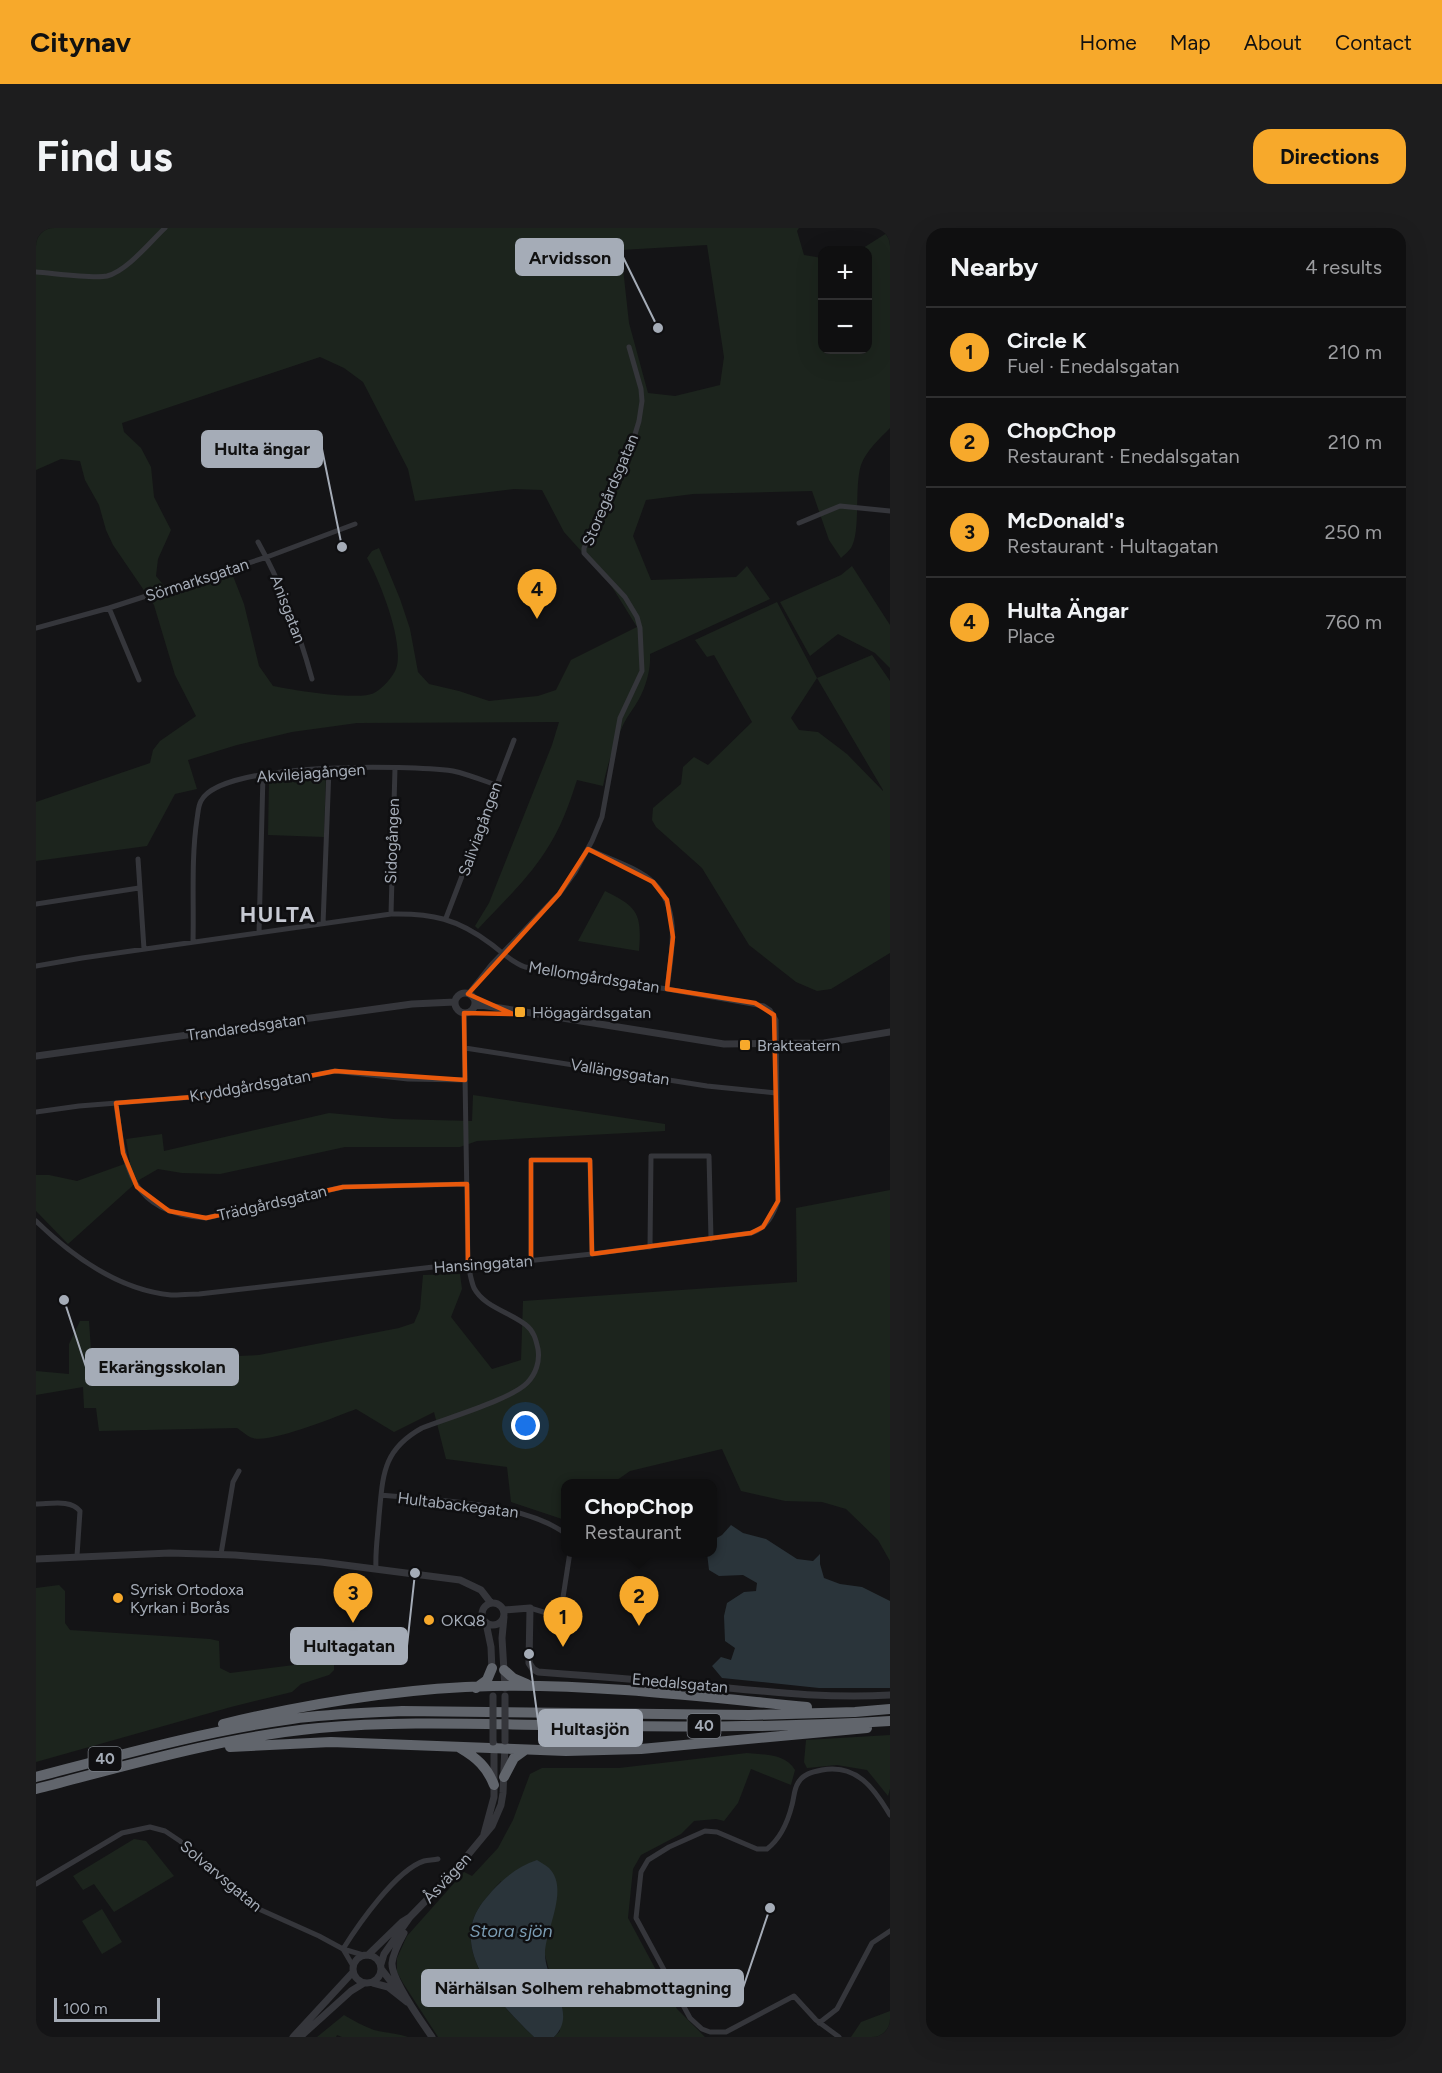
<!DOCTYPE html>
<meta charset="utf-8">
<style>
:root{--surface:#0f0f10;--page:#1d1d1e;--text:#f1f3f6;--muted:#9b9c9f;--line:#2f2f30;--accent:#f7a92b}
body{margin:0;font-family:Figtree,sans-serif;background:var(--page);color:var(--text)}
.controls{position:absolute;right:18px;top:18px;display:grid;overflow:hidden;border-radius:12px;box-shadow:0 6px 24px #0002}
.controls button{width:54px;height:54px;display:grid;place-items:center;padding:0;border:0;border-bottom:2px solid var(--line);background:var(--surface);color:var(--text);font:30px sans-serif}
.scale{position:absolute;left:18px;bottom:15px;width:106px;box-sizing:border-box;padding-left:6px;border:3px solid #a5acb7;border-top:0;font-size:16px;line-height:21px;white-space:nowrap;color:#a5acb7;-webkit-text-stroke:4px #0f0f11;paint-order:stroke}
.you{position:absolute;left:490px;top:1198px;width:21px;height:21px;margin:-15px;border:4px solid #fff;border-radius:50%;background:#1a73e8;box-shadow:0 0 0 9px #1a73e833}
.badge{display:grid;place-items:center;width:39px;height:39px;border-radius:50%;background:var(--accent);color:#111;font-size:20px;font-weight:700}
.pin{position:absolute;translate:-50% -50px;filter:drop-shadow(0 2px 3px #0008)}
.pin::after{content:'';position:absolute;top:32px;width:21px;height:18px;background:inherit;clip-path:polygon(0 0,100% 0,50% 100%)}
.popup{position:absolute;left:525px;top:1251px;width:156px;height:78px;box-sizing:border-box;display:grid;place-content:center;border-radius:12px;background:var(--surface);filter:drop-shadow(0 2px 4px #0005);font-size:20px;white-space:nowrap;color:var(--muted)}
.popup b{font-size:22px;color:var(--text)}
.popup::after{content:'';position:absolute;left:50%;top:100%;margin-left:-12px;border:12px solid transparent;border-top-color:var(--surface)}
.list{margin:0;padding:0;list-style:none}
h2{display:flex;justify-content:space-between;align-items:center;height:78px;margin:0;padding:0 24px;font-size:26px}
h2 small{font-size:20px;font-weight:400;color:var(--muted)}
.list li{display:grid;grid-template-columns:39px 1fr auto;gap:18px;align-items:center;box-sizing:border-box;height:90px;padding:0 24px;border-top:2px solid var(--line)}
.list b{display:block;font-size:22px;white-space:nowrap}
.list p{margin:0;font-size:20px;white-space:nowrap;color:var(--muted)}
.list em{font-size:20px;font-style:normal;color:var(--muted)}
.map{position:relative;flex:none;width:854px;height:1809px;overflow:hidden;border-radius:18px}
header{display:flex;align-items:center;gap:36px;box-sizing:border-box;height:84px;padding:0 30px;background:var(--accent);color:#111}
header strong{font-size:28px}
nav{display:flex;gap:33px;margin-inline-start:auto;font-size:21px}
.intro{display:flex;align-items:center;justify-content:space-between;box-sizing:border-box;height:144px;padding:0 36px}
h1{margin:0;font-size:42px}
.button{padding:15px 27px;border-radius:18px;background:var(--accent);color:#111;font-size:21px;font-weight:700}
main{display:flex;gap:36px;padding:0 36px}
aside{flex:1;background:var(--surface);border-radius:18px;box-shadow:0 6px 24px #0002}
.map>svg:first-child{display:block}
.green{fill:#1c241d;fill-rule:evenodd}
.water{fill:#2a343a}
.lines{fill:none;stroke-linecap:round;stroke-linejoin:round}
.minor{stroke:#35363b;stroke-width:5}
.tertiary{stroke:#35363b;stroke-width:7}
.motorway{stroke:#61656c;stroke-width:10}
.tertiary-bridge{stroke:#35363b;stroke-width:7}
.marked{fill:none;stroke:#e8590c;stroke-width:4.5;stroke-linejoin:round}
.poi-dot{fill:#f7a92b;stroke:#0f0f11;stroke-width:2}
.labels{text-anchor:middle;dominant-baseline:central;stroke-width:5;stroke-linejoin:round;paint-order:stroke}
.shield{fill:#0f0f11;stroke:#787d85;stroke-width:1.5}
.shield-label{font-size:15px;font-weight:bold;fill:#a5acb7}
.street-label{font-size:16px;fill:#a5acb7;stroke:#0f0f11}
.poi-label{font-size:16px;fill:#a5acb7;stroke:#0f0f11;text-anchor:start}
.water-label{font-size:18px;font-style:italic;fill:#7b9cb3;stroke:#0f0f11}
.district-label{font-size:22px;font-weight:bold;letter-spacing:1.5px;fill:#c7cad3;stroke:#0f0f11}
.leader{fill:none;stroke:#a5acb7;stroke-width:2}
.callout-dot{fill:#a5acb7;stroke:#0f0f11;stroke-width:2}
.callout{fill:#a5acb7;stroke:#a5acb7;stroke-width:2}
.callout-label{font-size:18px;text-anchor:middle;font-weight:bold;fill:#111}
</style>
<header>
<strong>Citynav</strong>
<nav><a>Home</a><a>Map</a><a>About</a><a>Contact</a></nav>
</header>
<div class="intro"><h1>Find us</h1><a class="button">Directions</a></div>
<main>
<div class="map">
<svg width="854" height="1809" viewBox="0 0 854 1809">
<rect width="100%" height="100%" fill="#141416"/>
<!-- green -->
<path class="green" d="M0,0H763L761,3L768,27L786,30V122H832V22H824L854,3V200C844,210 830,223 825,237C818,259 825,304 815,320C812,324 808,327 805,330L793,312L776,263L657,266L610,272L597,308L615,352L700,349L711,338L734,371L614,426C615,441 610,458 603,471C598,480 592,487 588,495C578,516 571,537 567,558L541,552C533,577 524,602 509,624C491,652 465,676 442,701L439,698L453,675L516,517L523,494L321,495L256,504L201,517L152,532L161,561L139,566L111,618L0,633V574L114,535L117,522L124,513L160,488L139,447L118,377L77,317L70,302L63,277L49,252L44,233L25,231L0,242ZM671,17L688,129L684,157L639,168L612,165L593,95L585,22ZM284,129L308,140L327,154L372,241L379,273L478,261L506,262L528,304L573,354L601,399L535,432L520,462L502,468L453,473L423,463L393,456L382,444L374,401L364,371L343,320L336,323L331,330C344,353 369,416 360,441C356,450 347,460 338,465C323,473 256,462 237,458L223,438L208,376L197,348L134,365L120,348L122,331L135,302L118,269L115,239L105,220L88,204L86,195Z
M816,338L854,397V440L839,425L802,406L774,428L744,374L805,347Z
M741,374L781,450L836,427L854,453V725L795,761L781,763L760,754L713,717L666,640L620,599L616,592L617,580L645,556L647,539L658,529L672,537L716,494L678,427L671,429L659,412ZM781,450L847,562V563L811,526L782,504L763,502L755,490Z
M276,545H290L288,609L232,607L233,554L238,549Z
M569,663C602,679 606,686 603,723L542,713Z
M437,867L629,896V903L441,913L424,919H309L184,946L146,945L122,941L103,952L32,1016L0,983V947H13L41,953L94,934L90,911L126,906L128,923L293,885L358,891L436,893Z
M854,962V1333L842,1312L810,1281L786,1274L749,1273L705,1263L686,1221L594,1243L577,1255L530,1256L529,1292L475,1274L471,1239L410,1231L398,1184L358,1204L320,1181C302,1188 233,1216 217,1210C212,1209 206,1203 201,1200L63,1203L60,1180H48L47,1159L0,1167V1143L33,1146V1116L44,1093H53L55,1122L112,1125L153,1130L223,1127L363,1100L378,1095L384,1081L387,1047L424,1046L426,1061L415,1089L456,1141L485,1132L487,1073L761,1054L760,980Z
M23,1357L29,1363V1395L34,1402L174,1411L183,1413L184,1440L194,1445L298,1432V1442L293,1447L265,1456L256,1464L195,1479L0,1534V1360Z
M854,1507V1561L852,1568L831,1542L801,1537L771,1540L768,1534L770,1512Z
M711,1525C729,1527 749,1525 759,1542L755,1557L715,1541L702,1575L688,1593L680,1591L658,1593L645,1606L605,1627L597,1641L592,1690L641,1781L669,1809H518L524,1803V1771L515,1750L509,1727L465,1653C458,1661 450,1669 444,1678C413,1724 467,1779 498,1809H402L367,1755L361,1744V1730L371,1708L428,1644L436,1648L462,1620L477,1592L494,1546L506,1540H583Z
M98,1611L110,1613L138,1648L78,1684L58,1656L47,1662L37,1648Z
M66,1681L86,1714L66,1726L46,1693Z
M854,1783V1809H815L825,1794Z
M308,1787C318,1793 327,1798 338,1802C349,1805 361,1805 372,1809H306L301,1807L300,1809H281Z"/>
<!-- water -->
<path class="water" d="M695,1297L707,1305L730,1311L761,1331L777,1333L784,1326V1336L788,1350L804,1356L826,1359L854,1373V1460H783L686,1450L676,1438L685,1429L695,1432L699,1420L689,1413L688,1388L691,1375L708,1364L720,1363L721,1355L707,1347L683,1348L673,1342L671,1325L676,1324L677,1312L686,1307Z
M501,1632C505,1635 510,1637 513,1640C534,1661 509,1702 509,1726C509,1754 543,1785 518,1809H498C467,1779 413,1724 444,1678C447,1673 452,1668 456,1663C469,1649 483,1638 501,1632Z"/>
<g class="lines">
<!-- minor -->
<path class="minor" d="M0,44C16,45 57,51 71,48C91,43 114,14 129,0
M763,295L804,278L854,283
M222,314C246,357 263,404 276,451
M73,380L103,452
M0,400L73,380L231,329L319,296
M552,621C571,630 603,640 618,655C646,683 635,726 631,761
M102,631L108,721
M0,676L103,660
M355,686L359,540
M410,690L478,512
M287,696L293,541
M223,705L227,546
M157,714C158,674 155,631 161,591C162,586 162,578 165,573C185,533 374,537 417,543C431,546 446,552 460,557
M0,738L46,730L355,686C396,685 422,691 455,716C467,725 475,734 489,739L631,761L728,778L734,782L740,792L742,973C737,987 731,1000 715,1005L556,1026L463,1036L406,1038L163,1066C154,1066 144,1067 135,1067C83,1062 36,1028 0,993
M432,766L455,737L523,666L539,644L556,613L566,589L584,490L606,443L604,400L601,389L589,369L548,325V320L597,213L603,193L606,173L605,161L593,119
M429,820L671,858L740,865
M80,875C88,940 94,985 170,990L307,959L431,956
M0,884L43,878L170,868L299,843L372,851L429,852
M614,1019L615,928H673L675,1011
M495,1033V932H554L556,1026
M345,1267C398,1272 487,1274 530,1306
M0,1276C14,1276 35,1271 44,1283L41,1328
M185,1326L197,1254L203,1243
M340,1341C339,1323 342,1306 343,1288C347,1248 346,1222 386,1200C411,1190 474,1172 491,1155C500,1146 504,1133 502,1121C500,1112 498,1103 490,1097C474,1084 448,1079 438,1060C435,1053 434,1044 432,1037L428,785
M494,1380L524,1389L534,1324
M0,1656L86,1605L114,1599L129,1603L144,1613L202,1666L225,1682L283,1708L307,1721L327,1727
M307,1721C322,1697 360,1642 388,1633C392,1632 398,1632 402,1631
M307,1721L317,1738
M783,1795L801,1781L836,1715L854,1703
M803,1809L780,1792L758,1768L690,1804H674L666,1801L654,1790L600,1690L605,1644L612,1632L633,1619L669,1603L681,1604L721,1621H731C744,1611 752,1593 756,1577C758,1570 758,1561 762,1555C767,1546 776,1544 786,1542C821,1536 838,1560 854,1587"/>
<!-- tertiary -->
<path class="tertiary" d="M419 775a10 10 0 1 1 20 0a10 10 0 1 1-20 0Z
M439,776L688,816L788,815L854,804
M0,828L376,776L419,774
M0,1331L134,1325L199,1327L285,1334L424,1352L445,1362L455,1375
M446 1386a11 11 0 1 1 22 0a11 11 0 1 1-22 0Z
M468,1382L494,1380L493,1435L497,1441L502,1444C555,1448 608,1452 662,1457C726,1463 790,1471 854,1467
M468,1389L466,1410L469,1460
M450,1395L455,1419L456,1443
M448,1606L458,1569V1516
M368,1705C363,1714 357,1725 356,1735C355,1752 386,1794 396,1809
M317 1741a14 14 0 1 1 28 0a14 14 0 1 1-28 0Z
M332,1727L366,1694L374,1689
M345,1736L348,1726L374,1689L417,1645L456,1598L465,1577L467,1565L469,1517
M346,1742L363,1764
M337,1755L352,1759L371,1774
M257,1809L317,1744
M264,1809L315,1763L328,1755"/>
<!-- motorway -->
<path class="motorway" d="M468,1442L477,1450L491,1456
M440,1460L451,1452L456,1440
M187,1496C275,1475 367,1460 457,1458C562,1456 667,1469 771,1479
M194,1519L295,1514L530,1523L605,1521L831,1500
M424,1520C441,1530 451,1539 458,1557
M0,1549C84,1527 169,1503 256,1491C292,1486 329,1485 366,1483L713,1487L819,1484L854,1481
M468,1549L478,1530L489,1522
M0,1561C93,1537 188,1509 283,1500C360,1493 438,1496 514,1497C628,1499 741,1500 854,1493"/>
<!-- tertiary-bridge -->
<path class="tertiary-bridge" d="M457,1468V1514
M469,1468V1513"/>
</g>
<!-- marked area -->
<path class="marked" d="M552,621L617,654L631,672L637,709L631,761L719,775L738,787L742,973L727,999L715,1005L556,1026L554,932H495V1033L432,1037L431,956L307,959L170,990L133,983L101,959L87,925L80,875L170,868L299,843L429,852L428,785L477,786L432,766L523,666Z"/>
<!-- markers -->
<g class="poi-dot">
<rect x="478" y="778" width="12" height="12" rx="3"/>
<rect x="703" y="811" width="12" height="12" rx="3"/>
<circle cx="82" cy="1370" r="6"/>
<circle cx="393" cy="1392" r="6"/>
</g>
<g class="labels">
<!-- shield labels -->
<g class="shield">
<rect x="651.5" y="1486" width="33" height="24" rx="4.5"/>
<rect x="52.5" y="1519" width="33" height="24" rx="4.5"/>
</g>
<g class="shield-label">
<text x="668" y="1498">40</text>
<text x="69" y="1531">40</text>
</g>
<!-- street labels -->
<g class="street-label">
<text transform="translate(574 262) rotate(-67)">Storegårdsgatan</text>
<text transform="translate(161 352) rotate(-18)">Sörmarksgatan</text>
<text transform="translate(252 381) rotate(69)">Anisgatan</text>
<text transform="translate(275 545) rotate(-4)">Akvilejagången</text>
<text transform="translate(444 601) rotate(-70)">Saliviagången</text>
<text transform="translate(356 613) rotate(-88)">Sidogången</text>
<text transform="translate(558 749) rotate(9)">Mellomgårdsgatan</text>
<text transform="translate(210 799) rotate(-8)">Trandaredsgatan</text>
<text transform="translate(584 844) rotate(9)">Vallängsgatan</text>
<text transform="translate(214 858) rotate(-10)">Kryddgårdsgatan</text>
<text transform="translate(236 975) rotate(-13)">Trädgårdsgatan</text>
<text transform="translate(447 1036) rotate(-4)">Hansinggatan</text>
<text transform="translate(422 1277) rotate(7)">Hultabackegatan</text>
<text transform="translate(644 1455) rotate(5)">Enedalsgatan</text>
<text transform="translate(185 1648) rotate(40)">Solvarvsgatan</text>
<text transform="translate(411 1650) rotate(-47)">Åsvägen</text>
</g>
<!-- poi labels -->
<g class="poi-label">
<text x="496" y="784">Högagärdsgatan</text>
<text x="721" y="817">Brakteatern</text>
<text x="94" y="1361">Syrisk Ortodoxa<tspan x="94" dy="18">Kyrkan i Borås</tspan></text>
<text x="405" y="1392">OKQ8</text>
</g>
<!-- water labels -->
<g class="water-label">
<text x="475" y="1703">Stora sjön</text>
</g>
<!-- district labels -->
<g class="district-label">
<text x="242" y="686">HULTA</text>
</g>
</g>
<!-- callouts -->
<path class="leader" d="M622 100L587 29M306 319L286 221M28 1072L50 1139M379 1345L371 1418M493 1426L503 1500M734 1680L707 1760"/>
<g class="callout-dot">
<circle cx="622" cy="100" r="6"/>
<circle cx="306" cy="319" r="6"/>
<circle cx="28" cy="1072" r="6"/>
<circle cx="379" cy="1345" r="6"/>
<circle cx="493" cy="1426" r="6"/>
<circle cx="734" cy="1680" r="6"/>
</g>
<g class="callout">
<rect x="480" y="11" width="107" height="36" rx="6"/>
<rect x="166" y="203" width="120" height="36" rx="6"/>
<rect x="50" y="1121" width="152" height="36" rx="6"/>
<rect x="255" y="1400" width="116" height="36" rx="6"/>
<rect x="503" y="1482" width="103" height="36" rx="6"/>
<rect x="386" y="1742" width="321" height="36" rx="6"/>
</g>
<g class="callout-label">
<text x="534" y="36">Arvidsson</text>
<text x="226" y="227">Hulta ängar</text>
<text x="126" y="1145">Ekarängsskolan</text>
<text x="313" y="1424">Hultagatan</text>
<text x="554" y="1507">Hultasjön</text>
<text x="547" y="1766">Närhälsan Solhem rehabmottagning</text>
</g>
</svg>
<div class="controls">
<button>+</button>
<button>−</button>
</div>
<div class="scale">100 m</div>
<div class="you"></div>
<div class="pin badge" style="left:527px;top:1419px">1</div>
<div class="pin badge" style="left:603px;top:1398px">2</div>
<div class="popup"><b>ChopChop</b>Restaurant</div>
<div class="pin badge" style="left:317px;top:1395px">3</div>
<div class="pin badge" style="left:501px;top:391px">4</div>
</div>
<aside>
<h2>Nearby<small>4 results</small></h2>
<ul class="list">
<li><span class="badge">1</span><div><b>Circle K</b><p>Fuel · Enedalsgatan</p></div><em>210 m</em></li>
<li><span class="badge">2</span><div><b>ChopChop</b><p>Restaurant · Enedalsgatan</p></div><em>210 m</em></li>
<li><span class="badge">3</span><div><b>McDonald's</b><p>Restaurant · Hultagatan</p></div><em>250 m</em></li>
<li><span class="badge">4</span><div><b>Hulta Ängar</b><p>Place</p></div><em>760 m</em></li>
</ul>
</aside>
</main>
